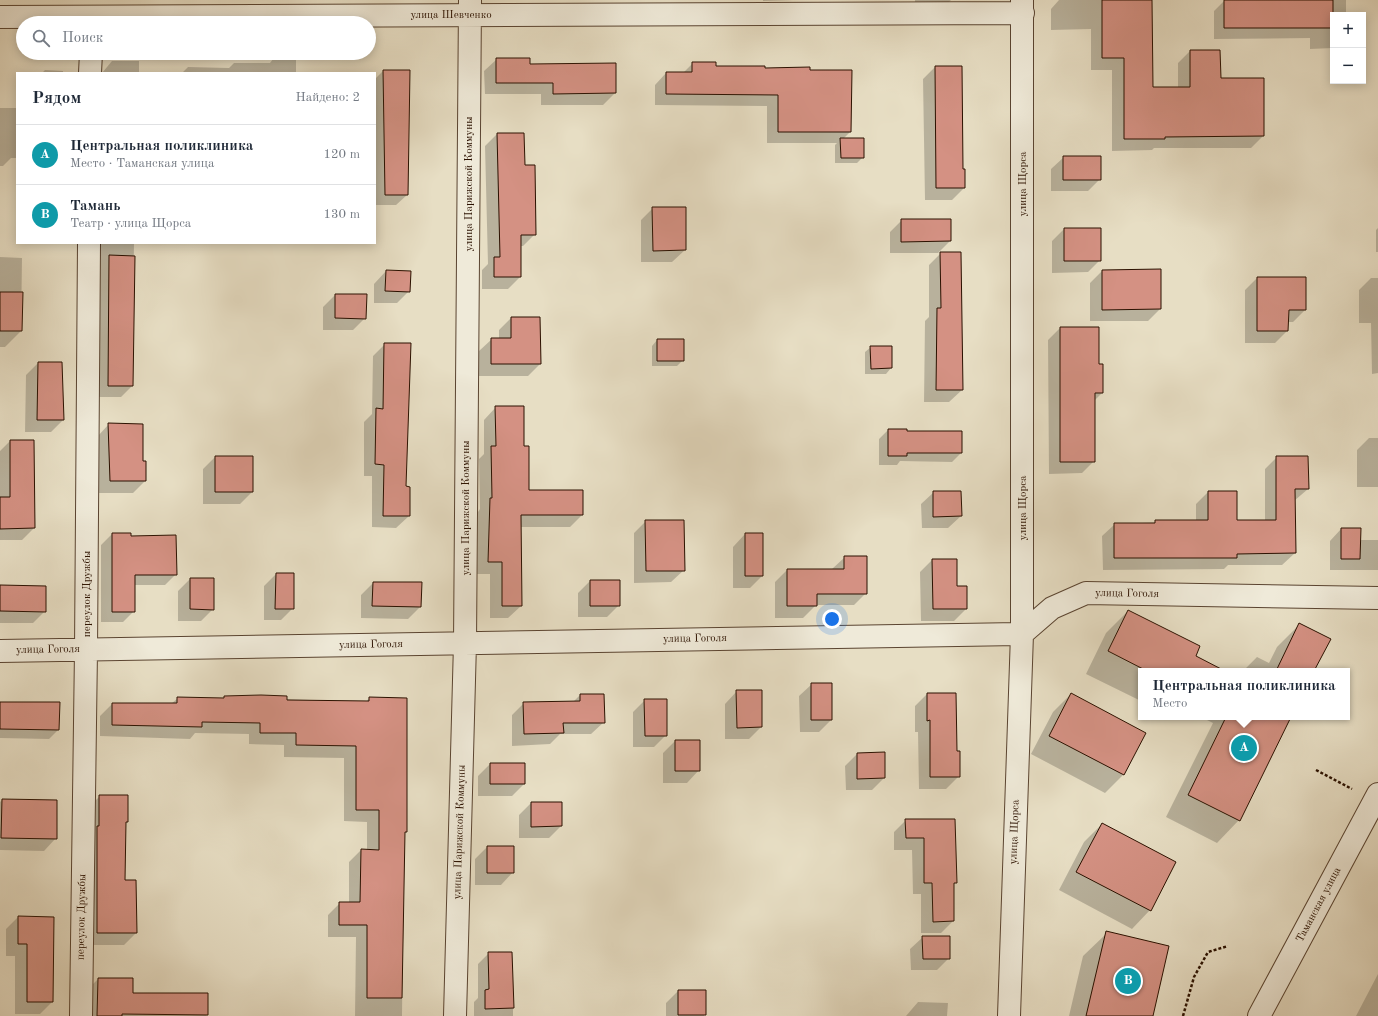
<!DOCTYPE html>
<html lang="ru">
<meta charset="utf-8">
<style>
:root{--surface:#fff;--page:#f6f6f7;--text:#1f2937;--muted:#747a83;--line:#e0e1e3;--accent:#8f2418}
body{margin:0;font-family:"Old Standard TT",serif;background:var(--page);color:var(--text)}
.controls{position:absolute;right:12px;top:12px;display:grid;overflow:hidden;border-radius:0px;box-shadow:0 2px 10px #0003}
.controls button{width:36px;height:36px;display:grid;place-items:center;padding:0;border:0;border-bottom:1px solid var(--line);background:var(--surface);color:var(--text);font:20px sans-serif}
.you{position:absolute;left:832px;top:619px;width:14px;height:14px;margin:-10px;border:3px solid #fff;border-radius:50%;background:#1a73e8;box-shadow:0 0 0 6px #1a73e833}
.badge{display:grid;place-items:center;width:26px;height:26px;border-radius:50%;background:var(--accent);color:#fff;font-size:13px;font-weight:700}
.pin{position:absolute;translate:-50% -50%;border:2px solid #fff;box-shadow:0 1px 4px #0006}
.popup{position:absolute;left:1138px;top:668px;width:212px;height:52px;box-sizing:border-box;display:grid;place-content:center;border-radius:0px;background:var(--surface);filter:drop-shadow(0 1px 3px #0005);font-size:13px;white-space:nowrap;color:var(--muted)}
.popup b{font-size:15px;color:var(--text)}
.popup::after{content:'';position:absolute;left:50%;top:100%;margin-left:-8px;border:8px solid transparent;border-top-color:var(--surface)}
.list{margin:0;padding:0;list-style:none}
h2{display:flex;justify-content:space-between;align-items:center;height:52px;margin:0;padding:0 16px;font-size:17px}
h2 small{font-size:13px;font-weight:400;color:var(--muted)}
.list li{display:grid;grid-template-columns:26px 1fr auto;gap:12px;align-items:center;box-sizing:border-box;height:60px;padding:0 16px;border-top:1px solid var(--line)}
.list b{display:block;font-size:15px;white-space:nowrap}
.list p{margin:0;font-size:13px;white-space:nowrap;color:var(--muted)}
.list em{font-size:13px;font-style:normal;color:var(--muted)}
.icon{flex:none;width:22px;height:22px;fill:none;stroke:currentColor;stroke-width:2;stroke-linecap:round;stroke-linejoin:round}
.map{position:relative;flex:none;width:1378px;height:1016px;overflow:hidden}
.search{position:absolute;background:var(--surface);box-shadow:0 2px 10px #0003;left:16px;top:16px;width:360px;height:44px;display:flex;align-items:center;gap:10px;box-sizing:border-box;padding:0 14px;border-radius:22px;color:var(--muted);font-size:15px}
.panel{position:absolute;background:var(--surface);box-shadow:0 2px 10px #0003;left:16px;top:72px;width:360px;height:172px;border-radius:0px}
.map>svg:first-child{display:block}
.shadow{fill:#0003}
.building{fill:#d49183;stroke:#2b1100}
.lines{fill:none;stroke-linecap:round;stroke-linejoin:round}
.minor-casing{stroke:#5a4431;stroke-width:24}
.path{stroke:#2b1100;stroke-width:2.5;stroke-dasharray:3 2;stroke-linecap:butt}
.minor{stroke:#efead9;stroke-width:22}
.labels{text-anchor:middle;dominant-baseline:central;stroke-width:3.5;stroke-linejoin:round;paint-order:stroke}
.street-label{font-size:11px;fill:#2b1100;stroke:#efead9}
</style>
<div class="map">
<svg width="1378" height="1016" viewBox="0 0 1378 1016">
<rect width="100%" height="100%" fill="#e7dec4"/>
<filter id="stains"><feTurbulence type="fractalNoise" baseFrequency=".005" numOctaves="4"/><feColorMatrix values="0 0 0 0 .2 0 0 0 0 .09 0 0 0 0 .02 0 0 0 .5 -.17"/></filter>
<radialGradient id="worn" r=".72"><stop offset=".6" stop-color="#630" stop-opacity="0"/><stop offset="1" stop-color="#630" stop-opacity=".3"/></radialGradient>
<!-- shadow -->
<path class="shadow" d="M763,0H793L763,1Z
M915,0H951L947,4H915Z
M1059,0H1151L1152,88H1178V63L1190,51L1220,79L1263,136L1251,148H1154L1152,150L1112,151V70H1091V29L1051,30V9Z
M1225,0H1346V15H1333V48L1310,49V38L1214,39V11Z
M273,59L296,60V73H182L188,67L229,68L234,63H270Z
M497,59L529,65L615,93L603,105H541V94H485L484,71Z
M112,61H139V73H102Z
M692,64L715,67L809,71L850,132L843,139L863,157L857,163H835V145L837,143H767V106L655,105V85L666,73H683Z
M935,67L962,170L964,188L952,200H925L923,79Z
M45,70L63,71V73H42Z
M383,71H408L407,195L396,205H375V79Z
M0,108H17V158H11L3,166H0Z
M497,134H523L524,166L535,234L523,246H520V277L508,289H482V270L488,264L485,146Z
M1064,157L1100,179L1088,191H1051V169Z
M653,208L685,250L672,262H641V220Z
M902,220H950V241L938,253H890V232Z
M1378,228V252H1376V230Z
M1064,229L1100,260L1088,272L1052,273V241Z
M98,243H134L132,386L121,397H97Z
M941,253L962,390L949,402H924L925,321L929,317V265Z
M0,257L22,258L21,331L5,347H0Z
M386,271L410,272L409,291L397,303H374V284Z
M1102,271L1160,309L1148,321H1090V283Z
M1257,278L1305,310L1293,322H1288L1287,331L1275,343H1245V290Z
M1371,278H1378V373L1372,374L1371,323H1359V290Z
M335,295L365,318L353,330H323V307Z
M511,318L540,364L528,376H479V351L492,339H499V330Z
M1060,328L1098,365L1102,393L1094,401V461L1082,473L1049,474L1048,340Z
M657,340L683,360L677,366H652V346Z
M385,344H410L405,487L409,516L396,528L372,527V476H364V422L372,414L373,356Z
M871,347H891V368L886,374H865V352Z
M38,363L63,420L51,432H25L26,375Z
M496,407L528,491H582V515L570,527H520L521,606L508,618H490V574H477L478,512L480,509L479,459L484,454V420Z
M109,424L145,481L133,493H98L97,437Z
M888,430L961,453L952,462L900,461L897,465H879V439Z
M1369,438H1378V487H1357V450Z
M10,441L34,528L22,540H0V451Z
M215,457L252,492L240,504H203V469Z
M1277,457L1308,489L1294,501L1295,553L1282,565H1228L1224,569L1103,570L1102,536L1115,524L1196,521V504L1208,492H1236V521H1265V469Z
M934,492H960L961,516L948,528H922L921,504Z
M646,521L684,570L671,582L634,583V533Z
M1341,529L1360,540H1378V570H1330V541Z
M112,534H130V537L176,574L165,585H134V611L123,622H101V545Z
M745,534H762V576L750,588H733V547Z
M845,557L866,593L854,605H816L803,618H775V582L787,570L832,569Z
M932,560L956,587L966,609L954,621H921L920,572Z
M276,574L293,608L281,620H264V586Z
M190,579L213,609L201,621H178V591Z
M590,581L619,605L607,617H578V593Z
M373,583L420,607L408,619L361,618V595Z
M0,586L45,611L33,623H0Z
M1128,611L1194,656L1223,671H1141V701L1086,674L1106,633Z
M1300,624L1313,671H1243L1257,657L1269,663L1277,647Z
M812,684L831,720L819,732H800L799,696Z
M737,691H761V727L749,739H725V704Z
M927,694L956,752L959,776L946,789H919L918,732H915V706Z
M1071,694L1123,775L1105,793L1031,754L1053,712Z
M580,695L604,722L591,734H560L550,744L512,746V715L524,703L573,702Z
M224,697L366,702L369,698L406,832L404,834L402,1016H355L356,937H328V915L340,903H349V862L361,850H367V822L344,821V758L284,757V745L249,744V734L195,733L190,739L100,736V716L112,704H171L178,698L223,699Z
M645,700L666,735L654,747H633V712Z
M0,703L58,730L49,739L0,738Z
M1201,717H1290L1239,820L1217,843L1166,817L1213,723Z
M675,741L699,770L687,783H663V753Z
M857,754L884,778L872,790H846L845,766Z
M490,764L524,784L512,796H478V776Z
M100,796H127V822L125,824L124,881H135L136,933L124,945H85L88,808Z
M2,800L56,838L44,851L0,850V802Z
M531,803L561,826L549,838H519V815Z
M906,820H954L956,882L953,885V921L941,933H921V894H913L912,850H894V832Z
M1102,824L1150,910L1132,929L1059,890L1084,842Z
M487,847L513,872L501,885H475V859Z
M18,917L52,1002L40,1014H15V956H6V929Z
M1107,933L1152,1016H1069L1083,956Z
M923,937L949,958L937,970H911L910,949Z
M489,953L512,990H513V1016H474V1002L478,998V964Z
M1378,974V1016H1356Z
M98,979L132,994L207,1015L206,1016H88V989Z
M705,990L704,1016H666V1003L678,991Z
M918,1002L948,1003L947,1016H906Z"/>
<!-- building -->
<path class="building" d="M1102,0H1152L1153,87H1190V50H1220L1221,78H1264V136L1165,137V139H1124V58H1102Z
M1224,0H1333V28H1224Z
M496,58H530V64L616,63V93L553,94V83H496Z
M692,62H716V66H765V68L810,67V70H852L851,132H778V95L666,94V72H692Z
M935,66H962L963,169H965V188H936Z
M383,70H410L408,195H385Z
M497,133H524L525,165H535L536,235H521V277H494V257H500Z
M840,138H864V158H841Z
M1063,156H1101V180H1063Z
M652,207H686V250L653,251Z
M901,219H951V241L901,242Z
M1064,228H1101V261H1064Z
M940,252H961L963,390H936L937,308H941Z
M109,255L135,256L133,386H108Z
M1161,269V309L1102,310V270Z
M386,270L411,271L410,292L385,291Z
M1257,277H1306V310H1289L1288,331H1257Z
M0,292H23L22,331H0Z
M335,294H367L366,319L335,318Z
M511,317H540L541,364H491V338H511Z
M1060,327H1099V364H1103V393H1095V462H1060Z
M657,339H684V361H657Z
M384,343H411L406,486L410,487V516H383L384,465L375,464L376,408L383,409Z
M870,346H892V368L871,369Z
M38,362H62L64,420H37Z
M495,406H524V446H529V490H583V515H521L522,606H502V562H488L490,498H492L491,446H496Z
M108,423L143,424V461H146V481H110Z
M888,429H907V431H962V453H907V456H888Z
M10,440H34L35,528L0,529V497H10Z
M215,456H253V492H215Z
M1276,456H1308L1309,489H1295L1296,553L1237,554V558H1114V523H1155V520H1208V491H1237V520H1276Z
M933,491H961L962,516L933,517Z
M645,520H684L685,571H646Z
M1341,528H1361L1360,559H1341Z
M112,533H131V536L176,535L177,575H135V612H112Z
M745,533H763V576H745Z
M844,556H867V594H817V606H787V569H844Z
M932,559H957V586H967V609H933Z
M276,573H294V609H275Z
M190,578H214V610L190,609Z
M590,580H620V606H590Z
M373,582H422L421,607L372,606Z
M0,585L46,586V612L0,611Z
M1128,610L1200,646L1196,656L1225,671H1147L1108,651Z
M1299,623L1331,639L1314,671H1276Z
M811,683H832V720H811Z
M736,690H762V727L737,728Z
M927,693H956L957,751H960V777H930V720L927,721Z
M1071,693L1146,733L1124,775L1049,736Z
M580,694H604L605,723H563L564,733L524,734L523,702L580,701Z
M261,695L287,696V700L369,701V697L407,698V832H405L402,998H367V925H339V902H360L361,849L379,850V810H356V746L296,745V733H260V723L202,722V727L112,725V703H177V697L224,698V696Z
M644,699H667V736H645Z
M0,702H60L59,730L0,729Z
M1226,717H1291L1240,821L1188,795Z
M675,740H700V771H675Z
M885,752V778L857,779V753Z
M490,763H525V784H490Z
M99,795H128V822H126L125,880H136L137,933H97V826H99Z
M2,799L57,800V839L1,838Z
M531,802H562V826L531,827Z
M905,819H955L957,883H954V921L933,922L932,883H924V838H906Z
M1102,823L1176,862L1151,911L1076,872Z
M487,846H514V873H487Z
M18,916L54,917L53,1002H27V944H18Z
M1106,931L1169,946L1153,1016H1086Z
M922,936H950V959H923Z
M488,952H512L514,1008L485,1009V990L489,989Z
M98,978H133V993H208V1015L122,1014V1016H97Z
M678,990H706V1015H678Z"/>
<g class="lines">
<defs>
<path id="minor" d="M0,17L1023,13
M90,73L91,53
M0,651L1022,634L1052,608L1086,593L1378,598
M81,1016L86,650L89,243
M455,1016L465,643L470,1
M1009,1016L1022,634V0
M1259,1016L1378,794"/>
</defs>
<!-- minor casing -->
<use href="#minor" class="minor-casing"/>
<!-- path -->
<path class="path" d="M1316,770L1352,789
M1183,1016L1194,977L1208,952L1228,946"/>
<!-- minor -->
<use href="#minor" class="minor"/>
</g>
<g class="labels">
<!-- street labels -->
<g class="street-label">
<text x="451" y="15">улица Шевченко</text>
<text transform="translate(469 184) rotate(-90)">улица Парижской Коммуны</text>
<text transform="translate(1023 184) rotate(-90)">улица Щорса</text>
<text transform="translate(466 508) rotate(-90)">улица Парижской Коммуны</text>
<text transform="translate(1023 508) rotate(-90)">улица Щорса</text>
<text transform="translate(87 594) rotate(-90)">переулок Дружбы</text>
<text transform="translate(1127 594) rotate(1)">улица Гоголя</text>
<text transform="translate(695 639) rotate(-1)">улица Гоголя</text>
<text transform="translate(371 645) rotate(-1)">улица Гоголя</text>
<text transform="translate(48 650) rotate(-1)">улица Гоголя</text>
<text transform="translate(460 832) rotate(-88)">улица Парижской Коммуны</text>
<text transform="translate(1015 832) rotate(-88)">улица Щорса</text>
<text transform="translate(1319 905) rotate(-62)">Таманская улица</text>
<text transform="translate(82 917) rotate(-89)">переулок Дружбы</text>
</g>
</g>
<rect width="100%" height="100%" filter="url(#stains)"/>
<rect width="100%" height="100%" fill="url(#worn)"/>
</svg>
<div class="controls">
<button>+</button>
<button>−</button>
</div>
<div class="you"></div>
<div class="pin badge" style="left:1244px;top:748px;background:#0f9aa8">A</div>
<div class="popup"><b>Центральная поликлиника</b>Место</div>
<div class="pin badge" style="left:1128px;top:981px;background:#0f9aa8">B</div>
<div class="search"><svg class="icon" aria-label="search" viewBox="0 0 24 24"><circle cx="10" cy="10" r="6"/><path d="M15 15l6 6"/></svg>Поиск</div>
<section class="panel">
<h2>Рядом<small>Найдено: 2</small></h2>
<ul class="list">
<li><span class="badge" style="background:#0f9aa8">A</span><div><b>Центральная поликлиника</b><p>Место · Таманская улица</p></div><em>120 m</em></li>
<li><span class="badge" style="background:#0f9aa8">B</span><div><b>Тамань</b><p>Театр · улица Щорса</p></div><em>130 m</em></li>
</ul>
</section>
</div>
